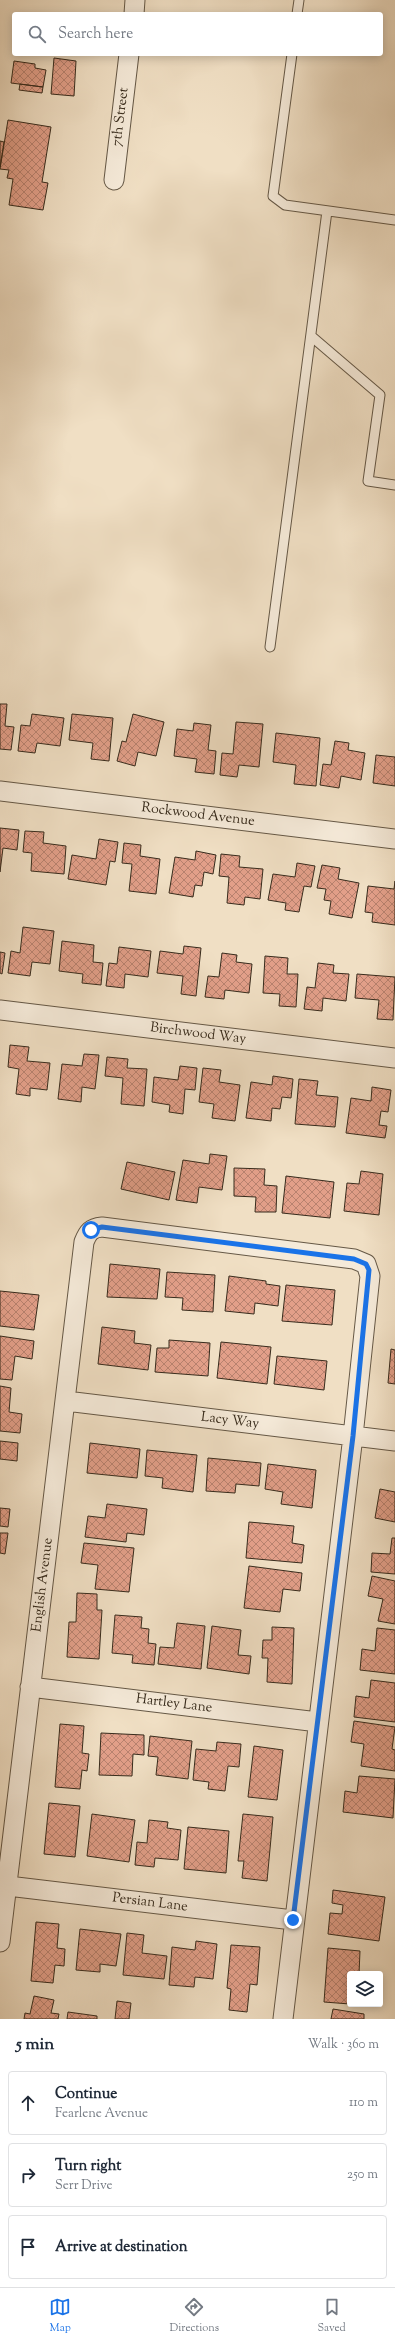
<!DOCTYPE html>
<meta charset="utf-8">
<style>
:root{--surface:#fff;--page:#f2f2f3;--text:#1f2937;--muted:#747a83;--line:#e0e1e3;--accent:#1a73e8}
body{margin:0;font-family:"Sorts Mill Goudy",serif;background:var(--page);color:var(--text)}
.controls{position:absolute;right:12px;bottom:12px;display:grid;overflow:hidden;border-radius:4px;box-shadow:0 2px 10px #0003}
.controls button{width:36px;height:36px;display:grid;place-items:center;padding:0;border:0;border-bottom:1px solid var(--line);background:var(--surface);color:var(--text);font:20px sans-serif}
.stop{position:absolute;width:12px;height:12px;margin:-9px;border:3px solid #1a73e8;border-radius:50%;background:#fff}
.stop.end{background:#1a73e8;border-color:#fff;box-shadow:0 1px 4px #0008}
.list{margin:0;padding:0;list-style:none}
h2{display:flex;justify-content:space-between;align-items:center;height:52px;margin:0;padding:0 16px;font-size:17px}
h2 small{font-size:13px;font-weight:400;color:var(--muted)}
.list li{display:grid;grid-template-columns:26px 1fr auto;gap:12px;align-items:center;box-sizing:border-box;height:64px;margin:0 8px 8px;padding:0 8px;border:1px solid var(--line);border-radius:4px}
.list b{display:block;font-size:15px;white-space:nowrap}
.list p{margin:0;font-size:13px;white-space:nowrap;color:var(--muted)}
.list em{font-size:13px;font-style:normal;color:var(--muted)}
.icon{flex:none;width:22px;height:22px;fill:none;stroke:currentColor;stroke-width:2;stroke-linecap:round;stroke-linejoin:round}
.map{position:relative;flex:none;width:395px;height:2019px;overflow:hidden}
.search{position:absolute;background:var(--surface);box-shadow:0 2px 10px #0003;left:12px;right:12px;top:12px;height:44px;display:flex;align-items:center;gap:10px;box-sizing:border-box;padding:0 14px;border-radius:4px;color:var(--muted);font-size:15px}
.sheet{height:268px;background:var(--surface)}
nav{display:flex;justify-content:space-around;align-items:center;box-sizing:border-box;height:56px;border-top:1px solid var(--line);background:var(--surface);font-size:11px;color:var(--muted)}
nav a{display:grid;justify-items:center;gap:2px}
nav .on{color:var(--accent)}
.map>svg:first-child{display:block}
.building{fill:url(#building-cross-hatch);stroke:#372b1c}
.lines{fill:none;stroke-linecap:round;stroke-linejoin:round}
.service-casing{stroke:#655846;stroke-width:11}
.minor-casing{stroke:#655846;stroke-width:21}
.service{stroke:#f5ead9;stroke-width:9}
.minor{stroke:#f5ead9;stroke-width:19}
.route{stroke:#1a73e8;stroke-width:5}
.labels{text-anchor:middle;dominant-baseline:central;stroke-width:3;stroke-linejoin:round;paint-order:stroke}
.street-label{font-size:14px;fill:#372b1c;stroke:#f5ead9}
</style>
<div class="map">
<svg width="395" height="2019" viewBox="0 0 395 2019">
<defs>
<pattern id="building-cross-hatch" width="8" height="8" patternUnits="userSpaceOnUse"><rect width="8" height="8" fill="#e29f89"/><path d="M0 0l8 8M0 8l8-8" fill="none" stroke="#b8826f"/></pattern>
</defs>
<rect width="100%" height="100%" fill="#f0dfc4"/>
<filter id="stains"><feTurbulence type="fractalNoise" baseFrequency=".005" numOctaves="4"/><feColorMatrix values="0 0 0 0 .2 0 0 0 0 .09 0 0 0 0 .02 0 0 0 .5 -.17"/></filter>
<radialGradient id="worn" r=".72"><stop offset=".6" stop-color="#630" stop-opacity="0"/><stop offset="1" stop-color="#630" stop-opacity=".3"/></radialGradient>
<!-- building -->
<path class="building" d="M54,58L76,61L74,96L51,94Z
M14,61L35,64V68L46,70L43,87L11,83Z
M20,84L43,87L42,93L19,90Z
M8,120L51,127L42,182L48,183L43,210L9,205L13,179L7,178L9,170L0,169Z
M0,141L4,142L0,167Z
M0,704H7L5,726L14,727L11,750L0,749Z
M32,714L64,718L60,746L37,743L35,753L18,751L21,725L30,726Z
M72,714L113,718L109,761L91,759L93,743L69,740Z
M133,714L164,722L156,756L138,752L135,766L117,761L122,741L126,742Z
M236,722L263,724L259,767L239,765L237,777L220,775L222,753L233,754Z
M194,723L211,725L208,750L216,751L214,774L195,772L197,759L174,756L177,729L193,731Z
M276,733L320,738L316,786L294,784L296,765L273,762Z
M335,741L349,743L348,750L365,753L361,780L341,776L339,788L320,785L323,764L331,765Z
M376,755L395,757V786L373,783Z
M0,828L19,830L17,850L3,848L0,872Z
M25,831L44,832L43,843L66,846L64,874L31,871L32,853L23,852Z
M99,839L118,842L115,862L110,861L106,885L68,879L72,855L96,859Z
M124,843L141,845L140,856L160,859L156,894L129,891L132,864L122,863Z
M196,851L216,855L213,874L204,872L202,886L195,885L193,897L169,893L175,857L195,860Z
M221,854L240,856L239,867L263,869L260,899L245,897L244,905L227,903L229,877L219,876Z
M297,863L315,866L311,887L304,886L299,912L285,910L286,903L268,900L273,874L295,877Z
M322,865L340,868L338,879L359,883L352,918L329,914L331,901L324,900L326,889L317,888Z
M395,881V925L372,922L373,913L365,912L368,886L394,889Z
M23,927L54,931L50,964L32,962L30,976L8,973L11,951L20,953Z
M62,941L94,945L93,962L103,963L101,985L82,983L83,974L59,971Z
M184,946L201,948L196,996L181,994L183,976L157,973L160,951L183,954Z
M119,947L151,951L148,977L125,974L124,988L106,986L109,963L117,964Z
M0,952L5,953L2,974L0,973Z
M222,953L237,955L236,962L252,964L249,993L225,990L224,999L205,997L208,976L219,977Z
M265,956L288,958L287,974H298L296,1007L279,1006L280,994L263,993Z
M318,963L334,965L333,973L349,974L346,1001L323,998L322,1011L304,1009L307,987L315,988Z
M357,974L395,977L393,1020L377,1019L379,1000L355,998Z
M10,1045L29,1047L27,1061L50,1063L47,1090L30,1088V1096L16,1094L19,1069L8,1067Z
M84,1054L99,1055L95,1089L82,1087L81,1102L58,1099L62,1064L82,1066Z
M107,1057L128,1059L127,1068L147,1069L144,1106L121,1104L123,1078L105,1076Z
M180,1066L197,1068L195,1090L185,1089L183,1114L169,1112L170,1105L152,1102L154,1077L178,1080Z
M203,1068L221,1070L219,1082L240,1085L235,1121L212,1118L214,1104L199,1102Z
M273,1076L293,1079L291,1098L282,1097L280,1109L272,1108L271,1121L246,1118L251,1082L272,1085Z
M299,1079L318,1081L316,1095L338,1097L335,1127L295,1124Z
M372,1087L391,1090L388,1112L381,1111L379,1125L387,1126L385,1138L346,1133L351,1098L371,1101Z
M210,1154L227,1156L222,1190L199,1187L197,1203L176,1200L183,1160L209,1164Z
M127,1162L175,1172L169,1200L121,1189Z
M234,1168L265,1169L264,1185L277,1186L276,1212H255L256,1197L234,1196Z
M361,1171L383,1174L379,1215L344,1211L347,1183L359,1184Z
M286,1176L334,1182L330,1218L282,1213Z
M110,1264L160,1269L157,1299L107,1297Z
M167,1272L215,1275L213,1312L182,1310L183,1298L165,1297Z
M229,1276L266,1281V1284L280,1286L278,1306L255,1303L254,1314L225,1311Z
M286,1285L335,1290L332,1325L282,1321Z
M0,1291L39,1295L34,1330L0,1326Z
M102,1327L135,1331L134,1343L151,1345L148,1370L98,1364Z
M0,1336L34,1341L32,1359L15,1356L12,1380L0,1379Z
M169,1340L210,1343L208,1376L155,1372L157,1348H169Z
M221,1342L271,1347L267,1384L217,1378Z
M391,1349L395,1350V1384L388,1383Z
M277,1356L327,1361L324,1390L274,1384Z
M0,1386L11,1388L9,1412L22,1414L20,1433L0,1431Z
M0,1441L18,1443L17,1461L0,1459Z
M90,1443L140,1449L137,1478L87,1473Z
M147,1450L197,1455L193,1492L162,1488L163,1478L145,1476Z
M208,1458L261,1463L259,1486L236,1484L235,1493L206,1491Z
M268,1464L316,1470L312,1508L281,1504L283,1492L265,1489Z
M380,1489L395,1492V1522L375,1518Z
M107,1504L147,1509L144,1535L127,1533L126,1542L85,1537L88,1516L105,1518Z
M0,1508L10,1509L8,1527L0,1526Z
M249,1522L294,1526L292,1543L304,1545L302,1563L246,1558Z
M0,1533H8L5,1554L0,1553Z
M392,1538H395V1574L371,1572L372,1553L390,1554Z
M84,1543L134,1548L129,1592L95,1589L98,1565L81,1563Z
M249,1566L302,1573L300,1591L283,1589L280,1612L244,1608Z
M372,1576L395,1581V1624L378,1621L383,1599L368,1596Z
M77,1593L97,1594V1610H102L99,1659L67,1657L69,1622H76Z
M115,1615L142,1617L141,1628L149,1629L148,1643L156,1644L154,1665L132,1663L133,1655L112,1653Z
M177,1623L205,1626L201,1669L158,1664L160,1647L174,1648Z
M212,1626L241,1630L238,1655L251,1656L249,1674L207,1668Z
M272,1627L294,1628L292,1684L267,1682L268,1658H262L263,1640H272Z
M377,1628L395,1630V1674L360,1670L362,1649L375,1651Z
M371,1680L395,1683V1722L354,1717L356,1696L369,1698Z
M354,1721L395,1727L392,1749L395,1750V1771L361,1766L364,1744L351,1742Z
M60,1724L84,1726L82,1753L89,1754L87,1771L82,1770L80,1789L55,1787Z
M101,1733L144,1735V1755L133,1754L132,1776L99,1775Z
M150,1736L192,1741L188,1779L156,1775L158,1757L148,1756Z
M217,1742L241,1744L239,1767L228,1766L225,1791L208,1789L209,1782L193,1780L196,1749L216,1751Z
M254,1746L283,1750L277,1800L248,1797Z
M359,1776L395,1779L393,1818L343,1812L345,1791L357,1793Z
M49,1803L80,1806L75,1857L44,1854Z
M92,1814L135,1820L129,1862L87,1856Z
M243,1814L273,1817L267,1881L242,1878L244,1861H238Z
M149,1820L168,1822L167,1828L181,1830L178,1860L155,1858L154,1867L135,1865L137,1842L147,1843Z
M188,1827L229,1831L226,1873L184,1869Z
M333,1890L385,1897L379,1941L328,1934L330,1913L342,1914L343,1905L332,1903Z
M36,1922L59,1924L57,1948L65,1949L64,1966L55,1965L53,1983L31,1981Z
M80,1929L121,1934L116,1966L100,1964V1972L76,1970Z
M127,1933L144,1935L142,1953L167,1956L164,1979L123,1975Z
M196,1941L217,1944L213,1979L195,1977L194,1987L169,1985L172,1947L195,1950Z
M231,1945L260,1947L257,1985L250,1984L247,2012L229,2010L231,1989L227,1988Z
M328,1948L360,1951L359,1974H350V2004L324,2002Z
M34,1996L54,2000L51,2013L59,2014L58,2019H24L25,2013L30,2014Z
M117,2001L131,2003L129,2019H115Z
M333,2009L364,2014V2019H331Z
M68,2012L97,2016V2019H67Z"/>
<g class="lines">
<defs>
<path id="service" d="M297,14L299,0
M292,54L273,196L285,205L395,220
M311,336L380,395L368,481L395,485
M270,647L327,211"/>
<path id="minor" d="M134,14L135,0
M114,180L129,54
M0,791L395,839
M0,1010L395,1058
M66,1401L395,1441
M30,1687L318,1722
M8,1886L293,1920
M0,1942L84,1242C88,1232 91,1228 102,1227L354,1259L366,1264L370,1276L353,1436L283,2019"/>
</defs>
<!-- service casing -->
<use href="#service" class="service-casing"/>
<!-- minor casing -->
<use href="#minor" class="minor-casing"/>
<!-- service -->
<use href="#service" class="service"/>
<!-- minor -->
<use href="#minor" class="minor"/>
</g>
<g class="lines">
<!-- route -->
<path class="route" d="M91,1230L102,1227L354,1259L366,1264L369,1270L353,1436L293,1920"/>
</g>
<g class="labels">
<!-- street labels -->
<g class="street-label">
<text transform="translate(121 117) rotate(-83)">7th Street</text>
<text transform="translate(198 815) rotate(7)">Rockwood Avenue</text>
<text transform="translate(198 1034) rotate(7)">Birchwood Way</text>
<text transform="translate(230 1421) rotate(7)">Lacy Way</text>
<text transform="translate(43 1585) rotate(-83)">English Avenue</text>
<text transform="translate(174 1704) rotate(7)">Hartley Lane</text>
<text transform="translate(150 1903) rotate(7)">Persian Lane</text>
</g>
</g>
<rect width="100%" height="100%" filter="url(#stains)"/>
<rect width="100%" height="100%" fill="url(#worn)"/>
</svg>
<div class="controls">
<button><svg class="icon" aria-label="layers" viewBox="0 0 24 24"><path d="M12 4l9 5-9 5-9-5zM3 14l9 5 9-5"/></svg></button>
</div>
<div class="stop" style="left:91px;top:1230px"></div>
<div class="stop end" style="left:293px;top:1920px"></div>
<div class="search"><svg class="icon" aria-label="search" viewBox="0 0 24 24"><circle cx="10" cy="10" r="6"/><path d="M15 15l6 6"/></svg>Search here</div>
</div>
<section class="sheet">
<h2>5 min<small>Walk · 360 m</small></h2>
<ul class="list">
<li><svg class="icon" aria-label="ahead" viewBox="0 0 24 24"><path d="M12 20V5M6 11l6-6 6 6"/></svg><div><b>Continue</b><p>Fearlene Avenue</p></div><em>110 m</em></li>
<li><svg class="icon" aria-label="right" viewBox="0 0 24 24"><path d="M7 20v-9h11M14 6l5 5-5 5"/></svg><div><b>Turn right</b><p>Serr Drive</p></div><em>250 m</em></li>
<li><svg class="icon" aria-label="arrive" viewBox="0 0 24 24"><path d="M6 21V4h12l-3 4 3 4H6"/></svg><div><b>Arrive at destination</b></div></li>
</ul>
</section>
<nav>
<a class="on"><svg class="icon" aria-label="map" viewBox="0 0 24 24"><path d="M3 6l6-2 6 2 6-2v14l-6 2-6-2-6 2zM9 4v14M15 6v14"/></svg>Map</a>
<a><svg class="icon" aria-label="directions" viewBox="0 0 24 24"><path d="M12 3l9 9-9 9-9-9zM9 14v-3h6M13 9l2 2-2 2"/></svg>Directions</a>
<a><svg class="icon" aria-label="saved" viewBox="0 0 24 24"><path d="M7 4h10v16l-5-4-5 4z"/></svg>Saved</a>
</nav>
